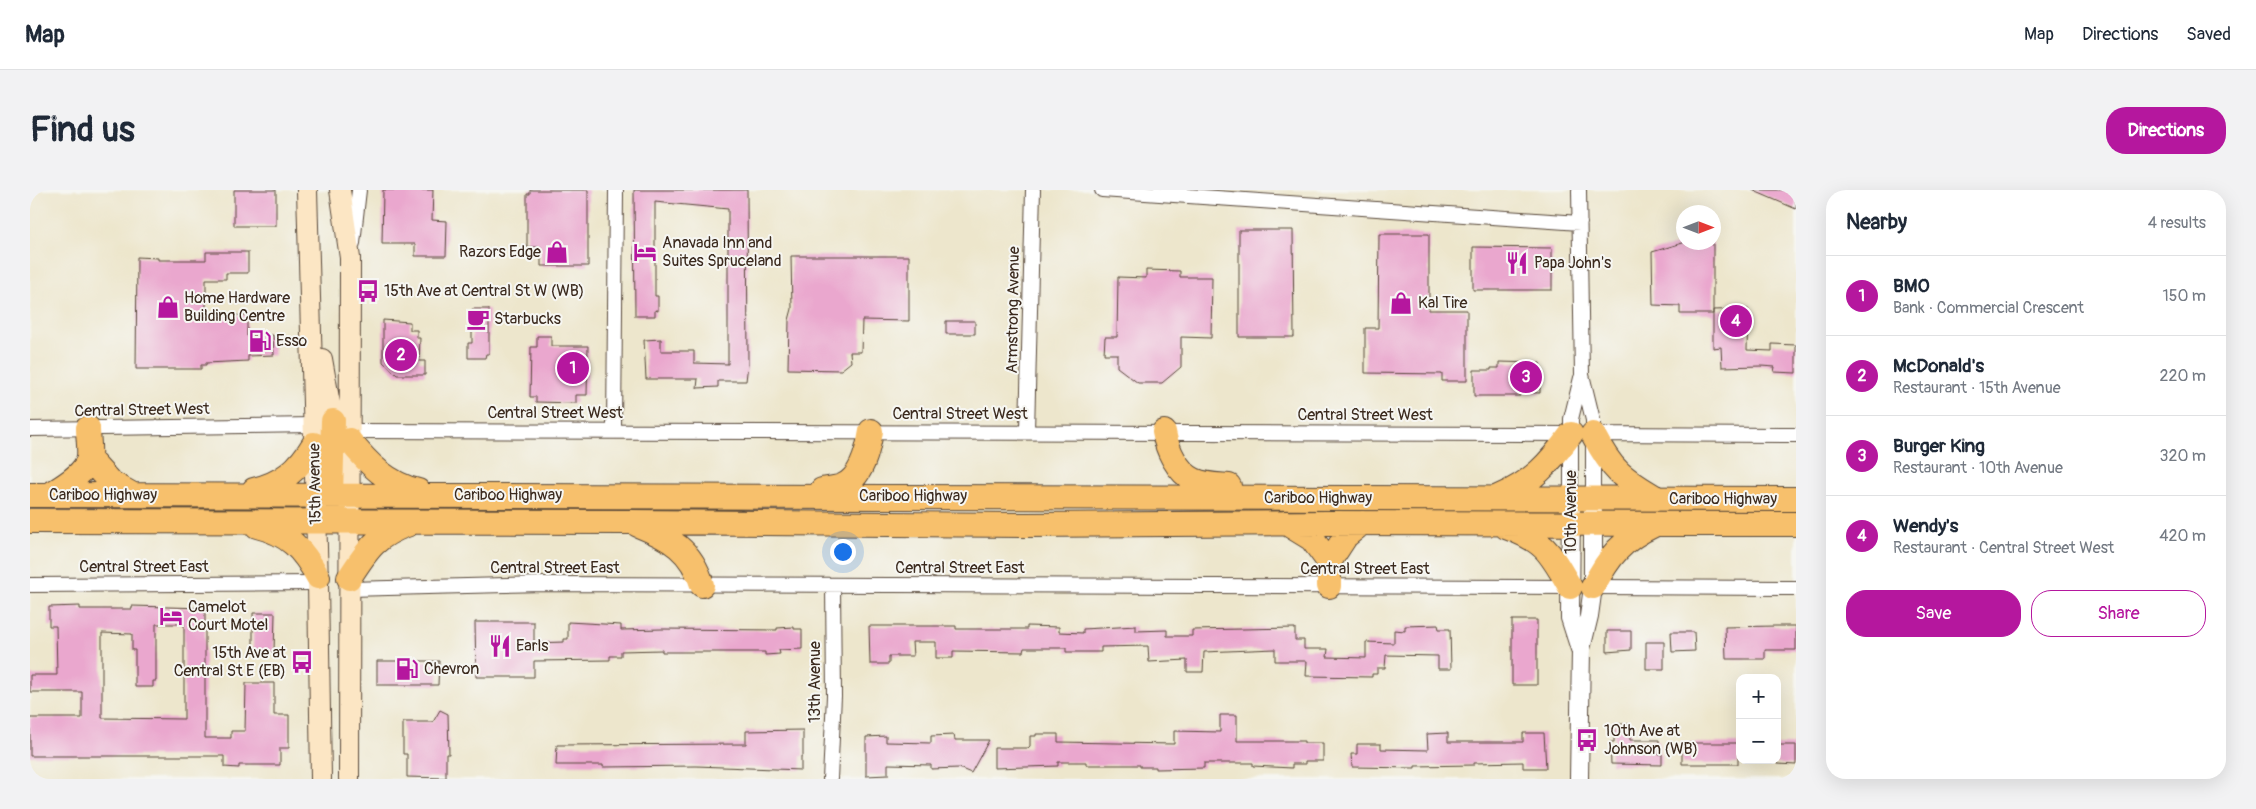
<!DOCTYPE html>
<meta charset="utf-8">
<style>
:root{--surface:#fff;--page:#f2f2f3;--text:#1f2937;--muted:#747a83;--line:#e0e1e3;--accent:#b5179e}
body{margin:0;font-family:Pangolin,sans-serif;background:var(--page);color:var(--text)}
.controls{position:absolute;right:15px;bottom:15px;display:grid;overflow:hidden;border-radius:10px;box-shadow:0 5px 20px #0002}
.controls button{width:45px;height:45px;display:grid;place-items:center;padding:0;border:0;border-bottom:1px solid var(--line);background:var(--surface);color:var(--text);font:25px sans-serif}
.compass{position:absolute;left:1646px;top:15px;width:45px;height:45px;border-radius:50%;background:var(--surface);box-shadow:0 5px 20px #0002;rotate:90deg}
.you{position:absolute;left:812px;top:361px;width:18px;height:18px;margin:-12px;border:4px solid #fff;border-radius:50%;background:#1a73e8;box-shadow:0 0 0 8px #1a73e833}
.badge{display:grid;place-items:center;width:32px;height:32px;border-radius:50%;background:var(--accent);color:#fff;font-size:16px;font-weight:700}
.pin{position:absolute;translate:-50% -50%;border:2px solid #fff;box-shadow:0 1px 5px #0006}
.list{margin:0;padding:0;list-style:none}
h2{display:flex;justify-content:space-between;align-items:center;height:65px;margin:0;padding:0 20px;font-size:21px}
h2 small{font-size:16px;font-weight:400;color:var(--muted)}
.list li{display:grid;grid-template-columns:32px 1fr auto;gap:15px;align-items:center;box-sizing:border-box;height:80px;padding:0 20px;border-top:1px solid var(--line)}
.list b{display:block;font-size:19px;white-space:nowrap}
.list p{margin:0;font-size:16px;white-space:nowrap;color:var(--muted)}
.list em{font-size:16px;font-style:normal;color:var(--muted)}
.actions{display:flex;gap:10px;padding:15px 20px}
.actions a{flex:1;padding:11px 0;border:1px solid var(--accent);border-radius:20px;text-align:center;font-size:18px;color:var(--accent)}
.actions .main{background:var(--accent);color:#fff}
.map{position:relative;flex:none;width:1766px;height:589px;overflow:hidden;border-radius:20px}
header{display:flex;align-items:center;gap:30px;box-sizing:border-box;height:70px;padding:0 25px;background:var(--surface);border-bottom:1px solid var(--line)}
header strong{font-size:24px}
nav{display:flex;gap:28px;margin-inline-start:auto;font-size:18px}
.intro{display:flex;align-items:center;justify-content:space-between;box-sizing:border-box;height:120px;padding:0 30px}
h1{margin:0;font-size:35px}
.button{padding:12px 22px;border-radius:20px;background:var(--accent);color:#fff;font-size:18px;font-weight:700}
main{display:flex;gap:30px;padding:0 30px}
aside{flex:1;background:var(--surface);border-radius:20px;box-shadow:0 5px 20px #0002}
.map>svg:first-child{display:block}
.building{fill:#eaa7ce;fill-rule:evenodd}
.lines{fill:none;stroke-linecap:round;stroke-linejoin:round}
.minor-casing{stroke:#564638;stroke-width:16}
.tertiary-casing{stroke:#564638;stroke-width:20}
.secondary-casing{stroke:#564638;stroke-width:22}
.trunk-casing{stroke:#564638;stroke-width:26}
.minor{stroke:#fff;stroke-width:14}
.tertiary{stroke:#fff;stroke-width:18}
.secondary{stroke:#fce6c4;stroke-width:20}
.trunk{stroke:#f7c06c;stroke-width:24}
.labels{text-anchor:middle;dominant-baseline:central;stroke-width:4;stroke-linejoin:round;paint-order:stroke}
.poi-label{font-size:16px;fill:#3b2a1e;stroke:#f6f6f2;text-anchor:start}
.street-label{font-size:16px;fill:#3b2a1e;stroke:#f6f6f2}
</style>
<header>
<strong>Map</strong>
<nav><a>Map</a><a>Directions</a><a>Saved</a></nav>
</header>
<div class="intro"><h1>Find us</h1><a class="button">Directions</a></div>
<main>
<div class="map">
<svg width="1766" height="589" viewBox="0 0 1766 589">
<rect width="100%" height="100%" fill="#f6f6f2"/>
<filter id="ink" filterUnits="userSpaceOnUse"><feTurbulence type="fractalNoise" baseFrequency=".02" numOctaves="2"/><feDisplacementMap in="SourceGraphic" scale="10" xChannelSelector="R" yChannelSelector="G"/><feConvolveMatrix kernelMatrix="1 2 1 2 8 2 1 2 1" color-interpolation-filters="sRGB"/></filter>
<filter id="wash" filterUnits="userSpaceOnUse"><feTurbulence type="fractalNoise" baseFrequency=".0096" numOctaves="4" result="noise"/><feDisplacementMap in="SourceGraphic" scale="20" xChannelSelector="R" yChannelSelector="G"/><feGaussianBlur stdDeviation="1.12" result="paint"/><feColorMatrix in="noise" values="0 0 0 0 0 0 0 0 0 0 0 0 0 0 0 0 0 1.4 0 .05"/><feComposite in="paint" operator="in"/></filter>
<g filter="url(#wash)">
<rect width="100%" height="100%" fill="#ede6cc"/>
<g id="blocks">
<!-- building -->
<path class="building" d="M204,0H246V36H204Z
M353,0H403L402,30L417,31L416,66H385V54H352Z
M500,0H558V76H511V57H497V4H500Z
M604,0H717L718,174L716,191H688V197L667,198L668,189H616L614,150L631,149V161H664V173L698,174V19L625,12V106H628V121L625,120V126H605Z
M1722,0H1766V19Z
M1209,40H1263L1264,147H1209Z
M1349,44H1399V120H1437V191H1412V184L1335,183V138H1348Z
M1656,52H1683V124H1650V116L1623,115L1622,62Z
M1443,57L1522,58V100H1443Z
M176,62H218V83H196V89H176V126L217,125V146L243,145L244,165L218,166V171L176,173V175H171V179H106L107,67L128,68V70H176Z
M761,66H879V131L832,130L831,162H820L821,172L811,180L758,179L759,130L762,119Z
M1116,80L1150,81V87H1182L1181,148L1151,147V177L1132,193H1108L1087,177V164H1074L1075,147H1087L1088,87L1116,88Z
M442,119H459V164H456L455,168H438V153H442Z
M1718,119L1717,160L1742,161V154L1766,155V183L1744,182L1745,177L1731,176L1692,177L1691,157L1683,158V120Z
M353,130L380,132V140H387V148H390L389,171H395V185H367L353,172Z
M916,131H945V144H916Z
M507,146H521V156H558L557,205H546V213L506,212V207H500L501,157H507Z
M1469,172L1510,173V203L1490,202V206H1444V180H1461V178H1469Z
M50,416V419H102V416L175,418V548H201V541H215L216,493H244V525H259V558H250V575H209V578L194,577V566H0V528H52V502H0V485H27L26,436H19V417ZM126,434H154V529L72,528V443L102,444V460H105V497H123V491H126Z
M223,423H245L244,462H223Z
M1482,430H1507V495H1482Z
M445,432H504V453L534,452V449H538V432L591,435V440L632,439L747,440V438L764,437V439H772V459L749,460L750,464L735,465V462H632V460L591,461V466H580V470L504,471V487H446Z
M1408,435L1409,439H1420L1421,479H1408V466L1356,465L1355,478H1347V484H1342V487L1276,486L1277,471H1245V459L1174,462L1173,482H1157V470L1119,472L1118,456L1071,457V462H1036V458H994L993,462L923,461V468H906V452H882L883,466H859V474H840L839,436H926V439H997V436L1029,437V442L1053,443V439L1106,436V441L1137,440V446H1162V440L1265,438V450H1274V459H1298L1297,467L1336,468V452L1364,453V440L1375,441V436Z
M1745,436H1766V460H1735V469H1696L1695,437Z
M1577,441H1601V460L1577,462Z
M1641,442H1664L1665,461L1642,462Z
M1616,452H1634V479H1616Z
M347,471H409L408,495H347Z
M410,520L418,524L419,564H416V588L377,587V564H373V532H403Z
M1190,525H1207V551H1274V553H1293V571H1275V574H1262V578L1223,576V573H1174V578L1126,579V577H1110V575H1056V572H1028V576L964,578V558H998L1000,556V546H1006V544H1028V552L1144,554V541L1190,542Z
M1584,534H1600V550H1629V564H1632V575L1581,574L1580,552H1584Z
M773,540V566H771V580L666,576L573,577V575H526L527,555L716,554V541Z
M1418,543V552H1493V543H1514L1516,578H1493V572L1444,573V575L1385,576V578L1322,577L1321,564H1327V554H1351V559L1398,560L1397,544Z
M924,545L925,550H959L941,583L929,578L901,579V575L858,574V585L836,586V547L856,546V552L901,553V546Z
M1652,553H1708V574H1652Z
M1747,555H1766V575L1747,574Z"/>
</g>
</g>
<g filter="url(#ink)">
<use href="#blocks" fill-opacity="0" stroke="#564638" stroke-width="1"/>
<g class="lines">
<defs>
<path id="minor" d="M1072,0L1550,33
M1549,0L1552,185L1563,230V309
M323,53L329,0
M0,239L284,235
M319,241L1541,244
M584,241L586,0
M997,241L1003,0
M1563,244L1766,245
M1541,309V229L1551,188
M0,395L288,393
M1563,397L1766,398
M319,399L514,394L1540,397
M800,589L804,506L803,395"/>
<path id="tertiary" d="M1541,309L1540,428L1550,459
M1549,589L1551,459L1559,426L1563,397V322"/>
<path id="secondary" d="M277,0L288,393L291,589
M310,0L320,68L319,589
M292,169L303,231L316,239"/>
<path id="trunk" d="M303,231L301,305L304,319
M1134,242C1137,259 1147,282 1164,290C1175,295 1188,295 1199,296
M1563,244C1582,281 1592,288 1628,309
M319,250C338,274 358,294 388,301
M59,269L80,292L103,305
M224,300C253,293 269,279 284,254
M792,300C798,299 806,298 812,296C832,288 838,260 841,241
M0,305L1766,309
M19,305C32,297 56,284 59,267C60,258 58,247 58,238
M1468,307C1503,292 1519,274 1541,244
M0,331L600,332L996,335L1298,333L1766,334
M1256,333L1282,349L1299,372
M608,335C640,348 662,360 672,395
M227,336C259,344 273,359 288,387
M1476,337C1515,351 1520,362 1540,397
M319,388C337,360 346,345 379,334
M1299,396V372L1316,346L1332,333
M1563,397C1579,366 1592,350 1624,335"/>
</defs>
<!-- minor casing -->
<use href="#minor" class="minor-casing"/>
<!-- tertiary casing -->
<use href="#tertiary" class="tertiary-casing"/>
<!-- secondary casing -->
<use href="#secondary" class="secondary-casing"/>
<!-- trunk casing -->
<use href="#trunk" class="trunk-casing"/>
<!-- minor -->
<use href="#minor" class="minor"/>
<!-- tertiary -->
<use href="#tertiary" class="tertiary"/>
<!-- secondary -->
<use href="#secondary" class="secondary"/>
<!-- trunk -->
<use href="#trunk" class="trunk"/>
</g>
</g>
<!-- icons -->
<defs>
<symbol id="shop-bare" viewBox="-9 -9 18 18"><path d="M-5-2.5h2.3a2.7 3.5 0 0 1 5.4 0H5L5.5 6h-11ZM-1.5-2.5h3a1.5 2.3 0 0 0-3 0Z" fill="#b5179e" stroke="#f6f6f2" stroke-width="2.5" paint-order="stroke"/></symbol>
<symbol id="hotel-bare" viewBox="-9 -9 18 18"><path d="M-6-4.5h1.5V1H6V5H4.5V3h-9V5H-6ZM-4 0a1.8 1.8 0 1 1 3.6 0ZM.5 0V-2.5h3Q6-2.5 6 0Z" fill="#b5179e" stroke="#f6f6f2" stroke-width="2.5" paint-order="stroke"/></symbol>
<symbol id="restaurant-bare" viewBox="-9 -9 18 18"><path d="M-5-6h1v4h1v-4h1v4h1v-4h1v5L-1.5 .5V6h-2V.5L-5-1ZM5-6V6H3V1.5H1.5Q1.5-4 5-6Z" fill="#b5179e" stroke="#f6f6f2" stroke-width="2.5" paint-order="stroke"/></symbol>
<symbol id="bus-bare" viewBox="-9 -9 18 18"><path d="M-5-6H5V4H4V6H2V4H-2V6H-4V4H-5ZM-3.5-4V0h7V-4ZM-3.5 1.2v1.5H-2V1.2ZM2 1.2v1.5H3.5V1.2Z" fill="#b5179e" stroke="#f6f6f2" stroke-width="2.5" paint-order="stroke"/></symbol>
<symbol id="cafe-bare" viewBox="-9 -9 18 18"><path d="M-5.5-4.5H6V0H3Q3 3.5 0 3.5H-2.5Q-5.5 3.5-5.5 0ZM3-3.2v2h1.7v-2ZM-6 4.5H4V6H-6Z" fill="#b5179e" stroke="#f6f6f2" stroke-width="2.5" paint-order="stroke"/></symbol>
<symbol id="fuel-bare" viewBox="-9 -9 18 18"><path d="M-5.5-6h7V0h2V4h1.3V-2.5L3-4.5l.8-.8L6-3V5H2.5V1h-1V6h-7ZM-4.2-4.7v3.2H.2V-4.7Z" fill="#b5179e" stroke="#f6f6f2" stroke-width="2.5" paint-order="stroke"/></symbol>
</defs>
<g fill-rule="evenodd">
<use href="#shop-bare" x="511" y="46" width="32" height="32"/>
<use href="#hotel-bare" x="599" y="46" width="32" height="32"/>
<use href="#restaurant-bare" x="1471" y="57" width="32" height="32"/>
<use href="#bus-bare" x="322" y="85" width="32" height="32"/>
<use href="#shop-bare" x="1355" y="97" width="32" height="32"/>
<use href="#shop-bare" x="122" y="101" width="32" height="32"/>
<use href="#cafe-bare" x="432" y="113" width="32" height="32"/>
<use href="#fuel-bare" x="214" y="135" width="32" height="32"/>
<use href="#hotel-bare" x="125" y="410" width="32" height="32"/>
<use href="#restaurant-bare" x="454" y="440" width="32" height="32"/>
<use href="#bus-bare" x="256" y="456" width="32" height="32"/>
<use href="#fuel-bare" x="361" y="463" width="32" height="32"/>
<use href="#bus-bare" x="1541" y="534" width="32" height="32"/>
</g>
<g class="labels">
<!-- poi labels -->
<g class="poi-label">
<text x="632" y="53">Anavada Inn and<tspan x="632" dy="18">Suites Spruceland</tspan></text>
<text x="511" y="62" text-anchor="end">Razors Edge</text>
<text x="1504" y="73">Papa John's</text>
<text x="354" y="101">15th Ave at Central St W (WB)</text>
<text x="154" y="108">Home Hardware<tspan x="154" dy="18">Building Centre</tspan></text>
<text x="1388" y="113">Kal Tire</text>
<text x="464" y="129">Starbucks</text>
<text x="246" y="151">Esso</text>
<text x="158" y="417">Camelot<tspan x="158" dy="18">Court Motel</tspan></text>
<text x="486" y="456">Earls</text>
<text x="256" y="463" text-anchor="end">15th Ave at<tspan x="256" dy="18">Central St E (EB)</tspan></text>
<text x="394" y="479">Chevron</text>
<text x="1574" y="541">10th Ave at<tspan x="1574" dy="18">Johnson (WB)</tspan></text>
</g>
<!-- street labels -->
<g class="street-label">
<text transform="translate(983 120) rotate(-89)">Armstrong Avenue</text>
<text transform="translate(112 220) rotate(-1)">Central Street West</text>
<text x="525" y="223">Central Street West</text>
<text x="930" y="224">Central Street West</text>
<text x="1335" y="225">Central Street West</text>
<text transform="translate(285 294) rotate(-91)">15th Avenue</text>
<text x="73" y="305">Cariboo Highway</text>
<text x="478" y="305">Cariboo Highway</text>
<text x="883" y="306">Cariboo Highway</text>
<text x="1288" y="308">Cariboo Highway</text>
<text x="1693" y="309">Cariboo Highway</text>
<text transform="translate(1541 322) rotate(-90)">10th Avenue</text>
<text x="114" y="377">Central Street East</text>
<text x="525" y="378">Central Street East</text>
<text x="930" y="378">Central Street East</text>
<text x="1335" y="379">Central Street East</text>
<text transform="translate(785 492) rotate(-90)">13th Avenue</text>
</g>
</g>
</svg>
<div class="controls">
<button>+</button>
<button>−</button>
</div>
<svg class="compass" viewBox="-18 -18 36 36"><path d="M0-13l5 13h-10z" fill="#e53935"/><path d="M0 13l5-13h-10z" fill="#747a83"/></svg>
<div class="you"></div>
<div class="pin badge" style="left:543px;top:178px">1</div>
<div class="pin badge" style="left:371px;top:165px">2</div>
<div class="pin badge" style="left:1496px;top:187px">3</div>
<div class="pin badge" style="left:1706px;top:131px">4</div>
</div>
<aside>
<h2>Nearby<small>4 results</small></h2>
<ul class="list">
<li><span class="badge">1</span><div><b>BMO</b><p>Bank · Commercial Crescent</p></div><em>150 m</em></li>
<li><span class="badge">2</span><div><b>McDonald's</b><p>Restaurant · 15th Avenue</p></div><em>220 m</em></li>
<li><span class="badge">3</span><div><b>Burger King</b><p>Restaurant · 10th Avenue</p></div><em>320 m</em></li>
<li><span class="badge">4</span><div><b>Wendy's</b><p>Restaurant · Central Street West</p></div><em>420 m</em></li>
</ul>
<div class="actions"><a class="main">Save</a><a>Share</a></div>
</aside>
</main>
